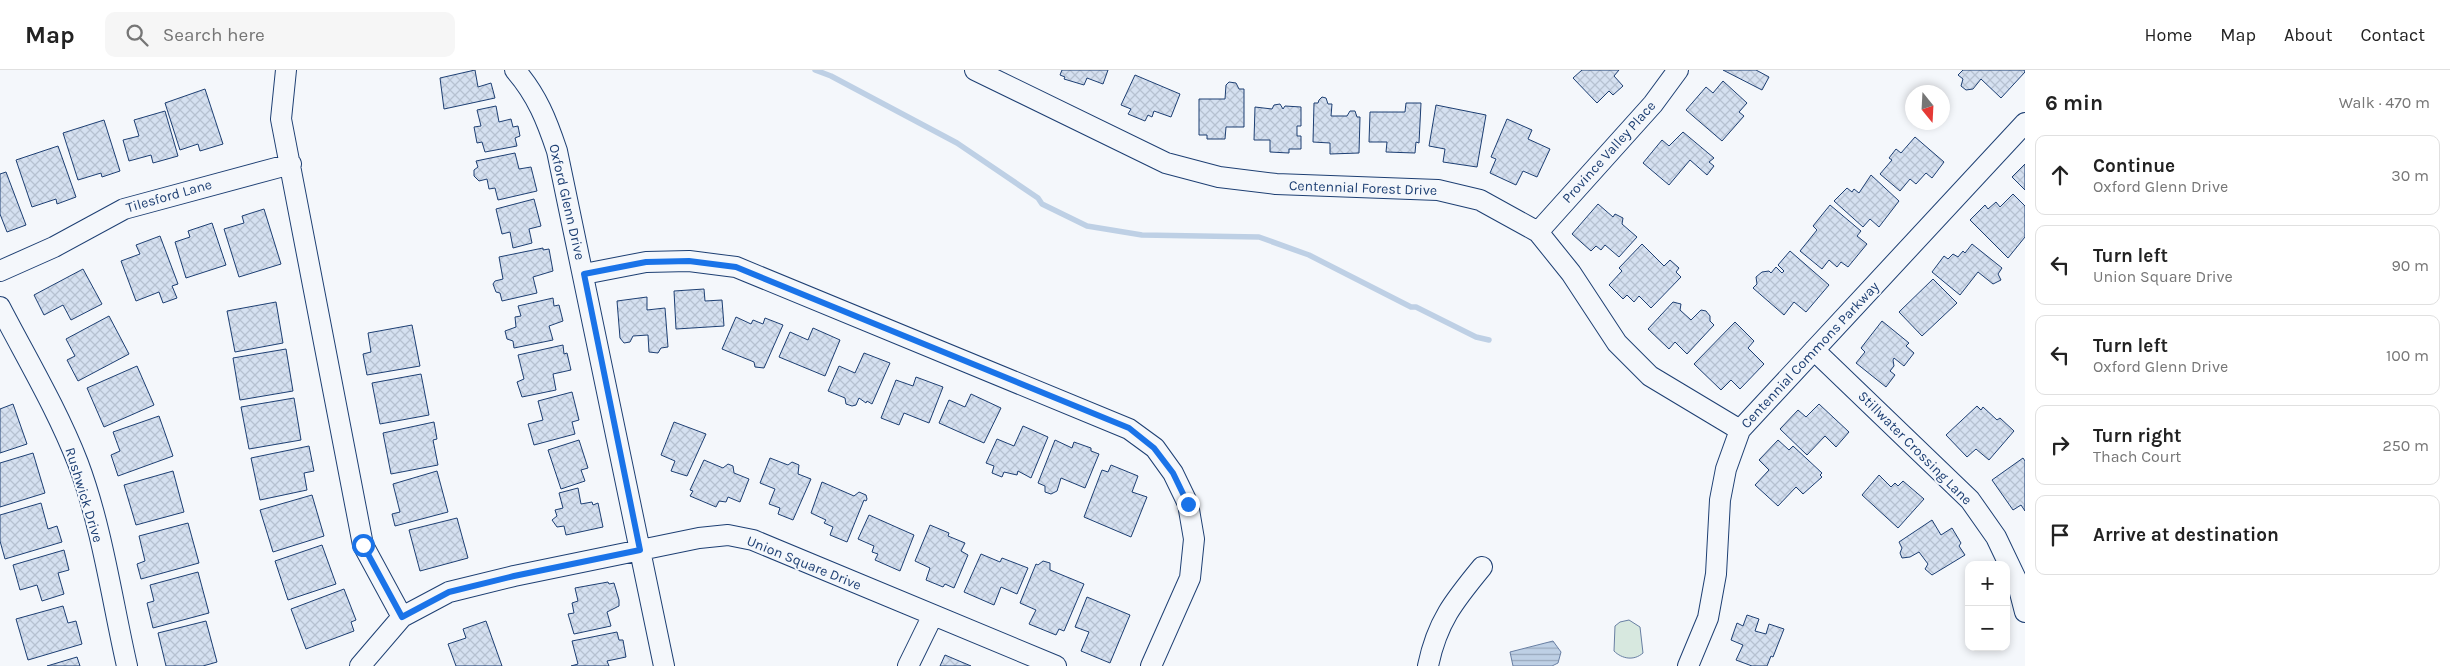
<!DOCTYPE html>
<meta charset="utf-8">
<style>
:root{--surface:#fff;--page:#f6f6f6;--text:#222;--muted:#767676;--line:#e0e0e0}
body{margin:0;font-family:Karla,sans-serif;background:var(--page);color:var(--text)}
.controls{position:absolute;right:15px;bottom:15px;display:grid;overflow:hidden;border-radius:10px;box-shadow:0 2px 8px #0003}
.controls button{width:45px;height:45px;display:grid;place-items:center;padding:0;border:0;border-bottom:1px solid var(--line);background:var(--surface);color:var(--text);font:25px sans-serif}
.compass{position:absolute;left:1905px;top:15px;width:45px;height:45px;border-radius:50%;background:var(--surface);box-shadow:0 2px 8px #0003;rotate:162deg}
.stop{position:absolute;width:15px;height:15px;margin:-11px;border:4px solid #1a73e8;border-radius:50%;background:#fff}
.stop.end{background:#1a73e8;border-color:#fff;box-shadow:0 1px 5px #0008}
.list{margin:0;padding:0;list-style:none}
h2{display:flex;justify-content:space-between;align-items:center;height:65px;margin:0;padding:0 20px;font-size:21px}
h2 small{font-size:16px;font-weight:400;color:var(--muted)}
.list li{display:grid;grid-template-columns:32px 1fr auto;gap:15px;align-items:center;box-sizing:border-box;height:80px;margin:0 10px 10px;padding:0 10px;border:1px solid var(--line);border-radius:10px}
.list b{display:block;font-size:19px;white-space:nowrap}
.list p{margin:0;font-size:16px;white-space:nowrap;color:var(--muted)}
.list em{font-size:16px;font-style:normal;color:var(--muted)}
.icon{flex:none;width:28px;height:28px;fill:none;stroke:currentColor;stroke-width:2;stroke-linecap:round;stroke-linejoin:round}
.map{position:relative;flex:none;width:2025px;height:596px;overflow:hidden}
header{display:flex;align-items:center;gap:30px;box-sizing:border-box;height:70px;padding:0 25px;background:var(--surface);border-bottom:1px solid var(--line)}
header strong{font-size:24px}
nav{display:flex;gap:28px;margin-inline-start:auto;font-size:18px}
.search{width:350px;height:45px;background:var(--page);display:flex;align-items:center;gap:12px;box-sizing:border-box;padding:0 18px;border-radius:10px;color:var(--muted);font-size:19px}
main{display:flex}
aside{flex:1;background:var(--surface)}
.map>svg:first-child{display:block}
.green{fill:#d7e8df;stroke:#687fa3}
.water{fill:url(#water-rules);stroke:#687fa3}
.lines{fill:none;stroke-linecap:round;stroke-linejoin:round}
.stream{stroke:#bed0e5;stroke-width:5.5}
.building{fill:url(#building-cross-hatch);stroke:#1d3f73}
.minor-casing{stroke:#1d3f73;stroke-width:22}
.minor{stroke:#f4f7fb;stroke-width:20}
.route{stroke:#1a73e8;stroke-width:6}
.labels{text-anchor:middle;dominant-baseline:central;stroke-width:4;stroke-linejoin:round;paint-order:stroke}
.street-label{font-size:14px;fill:#1d3f73;stroke:#f4f7fb}
</style>
<header>
<strong>Map</strong>
<div class="search"><svg class="icon" aria-label="search" viewBox="0 0 24 24"><circle cx="10" cy="10" r="6"/><path d="M15 15l6 6"/></svg>Search here</div>
<nav><a>Home</a><a>Map</a><a>About</a><a>Contact</a></nav>
</header>
<main>
<div class="map">
<svg width="2025" height="596" viewBox="0 0 2025 596">
<defs>
<pattern id="water-rules" width="6" height="5" patternUnits="userSpaceOnUse" patternTransform="scale(1.25)"><rect width="6" height="5" fill="#bed0e5"/><path d="M0 2.5h6" fill="none" stroke="#9aaabe"/></pattern>
<pattern id="building-cross-hatch" width="8" height="8" patternUnits="userSpaceOnUse" patternTransform="scale(1.25)"><rect width="8" height="8" fill="#d5e0f0"/><path d="M0 0l8 8M0 8l8-8" fill="none" stroke="#b6c1d1"/></pattern>
</defs>
<rect width="100%" height="100%" fill="#f4f7fb"/>
<!-- green -->
<path class="green" d="M1629,550L1640,557L1643,583C1634,591 1622,589 1614,581L1615,556L1620,552Z"/>
<!-- water -->
<path class="water" d="M1553,571L1561,582L1558,593L1552,596H1513L1510,582Z"/>
<g class="lines">
<!-- stream -->
<path class="stream" d="M815,0L831,6L957,73L1038,128L1042,134L1087,156L1142,165L1259,167L1309,185L1411,237H1416L1476,267L1489,270"/>
</g>
<!-- building -->
<path class="building" d="M475,0L478,17L491,13L495,28L444,39L440,8Z
M1062,0H1108L1103,14L1087,8L1084,15L1064,9L1065,7L1060,5Z
M1582,0H1619L1614,6L1623,16L1613,25L1609,21L1597,33L1573,8Z
M1723,0H1756L1769,7L1762,20Z
M1963,0H2024L2025,2L2001,28L1981,9L1973,19L1966,20L1961,16L1963,9L1958,5Z
M1135,5L1180,24L1171,47L1154,41L1152,47L1148,45L1145,51L1128,44L1131,39L1121,35Z
M1723,11L1747,33L1739,42L1744,46L1722,71L1686,40L1706,17L1713,23Z
M1229,12L1236,13L1239,19H1244V57H1226L1225,69H1207V65H1199V29H1225L1226,15Z
M205,19L223,74L200,81L198,74L180,80L165,33Z
M1322,27L1326,28L1328,34H1332L1331,46H1347L1350,41H1355L1357,47H1360L1359,83L1330,84V73L1313,72L1314,33H1318L1319,30Z
M1406,33H1421L1419,73L1416,72L1415,83L1386,82L1387,72H1369L1370,42H1405Z
M1280,34L1283,39L1285,36L1301,37V56H1297V66H1301V79H1289V83L1270,82V70H1254L1255,37L1272,39L1274,35Z
M1436,35L1486,45L1477,97L1443,92L1445,79L1429,76Z
M496,36L499,52L511,49L513,57L518,56L520,66L515,68L517,76L485,82L482,72L477,73L474,57L481,56L477,40Z
M165,41L178,86L153,93L151,85L129,91L123,70L139,66L134,50Z
M1507,49L1532,60L1528,69L1550,79L1537,107L1523,101L1516,115L1490,103L1496,89L1491,87Z
M104,50L120,101L102,107L101,103L78,110L63,63Z
M1683,62L1714,88L1709,92L1714,96L1707,105L1690,90L1669,115L1643,93L1662,70L1669,76Z
M1915,67L1944,92L1932,108L1926,103L1916,114L1910,109L1900,121L1880,104L1892,90L1889,88L1896,79L1901,83Z
M58,76L76,127L57,134L56,129L32,137L16,90Z
M515,83L519,99L531,97L537,121L498,130L495,118L489,119L487,109L479,111L474,106V100L478,97L476,91Z
M2025,94V120L2012,107Z
M6,102L26,155L7,162L0,144V104Z
M1871,105L1899,131L1879,157L1870,149L1863,157L1834,131L1847,118L1852,122L1854,119L1859,123Z
M2013,124L2025,136V167L2008,188L1970,150L1985,135L1988,139L1996,132L2000,137Z
M534,129L541,156L529,159L532,173L513,178L510,162L502,164L496,139Z
M1598,134L1613,147L1615,144L1623,148L1622,154L1637,167L1619,187L1605,175L1601,180L1596,176L1591,181L1572,164Z
M1830,135L1861,161L1857,166L1867,174L1848,197L1841,192L1837,197L1829,190L1822,199L1800,181L1817,160L1813,156Z
M264,139L281,194L239,207L224,159L244,153L242,146Z
M212,153L226,195L186,208L175,172L190,167L188,161Z
M160,166L178,214L172,216L177,228L163,233L159,222L136,231L121,191L140,184L136,175Z
M1642,174L1664,196L1670,190L1679,198L1676,202L1681,207L1651,238L1639,226L1634,232L1627,225L1623,229L1609,215L1622,201L1619,198Z
M1972,174L2002,198L1998,204L2001,210L1993,214L1978,202L1960,225L1932,202L1944,186L1948,189L1953,184L1958,187L1963,181L1965,183Z
M543,178V180L549,179L553,201L533,207L537,223L502,231L500,223L496,222L493,214L495,211L503,209L499,187Z
M1790,181L1829,215L1806,242L1794,232L1784,245L1753,218L1757,214L1756,207L1762,202L1769,201L1771,203L1776,197L1782,203L1784,201L1778,195Z
M83,199L102,234L71,250L63,235L44,245L34,225Z
M1933,209L1957,233L1922,266L1899,242Z
M704,219L705,231L722,230L724,256L676,259L674,221Z
M647,227V240L665,238L668,277L661,278L658,283L649,282L648,265L633,266L630,272L624,273L620,268L617,231Z
M553,228L554,236L559,235L563,251L549,256L553,270L514,278L513,271L507,269L505,261L516,257L515,247L521,246L518,236Z
M276,232L283,273L235,282L227,241Z
M1673,232L1681,234L1680,240L1691,250L1701,240L1706,241L1710,246V251L1714,255L1687,284L1675,272L1669,279L1648,259Z
M109,246L129,284L78,311L67,290L75,286L66,269Z
M736,247L751,254L753,250L763,254L765,248L783,255L764,298L755,297L754,292L722,279Z
M1882,251L1909,273L1906,276L1914,283L1904,296L1894,288L1893,290L1894,296L1890,301L1895,305L1886,317L1856,293L1865,282L1861,278Z
M1735,252L1754,271L1748,278L1764,294L1740,319L1731,310L1721,320L1694,294Z
M412,255L420,296L367,305L363,284L371,282L368,263Z
M813,258L840,270L825,306L779,287L790,262L808,270Z
M563,275L564,284L567,283L571,300L553,304L556,320L522,327L517,312L524,309L518,285Z
M286,279L293,321L240,330L233,288Z
M864,283L890,293L872,334L867,331L866,333L859,328L856,335L852,336L846,334L845,328L828,321L839,296L855,303Z
M137,296L154,335L104,357L87,318Z
M421,304L429,345L380,354L372,313Z
M916,307L943,317L929,353L904,343L899,355L881,348L896,310L913,316Z
M572,322L579,350L572,352L575,364L534,375L528,354L543,350L538,331Z
M971,324L1001,338L984,373L939,353L949,330L965,337Z
M294,328L301,370L249,379L241,337Z
M13,334L27,374L0,383V339Z
M1819,334L1849,362L1836,377L1825,366L1807,385L1780,359L1798,340L1806,347Z
M1977,336L1981,340L1983,337L1997,350L2000,348L2014,361L1989,390L1976,379L1967,387L1946,365Z
M159,346L173,386L118,406L111,385L120,381L113,362Z
M434,352L437,369L433,370L438,395L391,404L383,363Z
M674,352L706,364L687,406L671,401L675,391L661,385Z
M1023,356L1048,367L1031,408L1018,401L1017,405L1004,402L1002,407L992,403L994,396L986,393L997,369L1014,376Z
M579,370L588,398L581,400L585,411L561,419L548,380Z
M1055,370L1072,378L1074,372L1091,378V381L1099,384L1085,418L1061,408L1057,421L1051,424L1045,422V416L1038,413Z
M1778,370L1789,380L1793,376L1822,403L1820,405L1822,407L1803,424L1796,417L1778,436L1755,415L1769,400L1759,390Z
M309,376L314,401L304,403L307,420L260,430L251,388Z
M33,383L45,423L0,437V393Z
M770,388L788,395L792,392L799,395L798,404L811,409L793,450L778,444L780,438L769,434L775,419L760,413Z
M2023,388L2025,391V441L2021,435L2013,440L1992,410Z
M704,390L723,398L728,394L733,396L734,403L749,409L740,432L728,427L726,432L719,431L716,437L690,426L693,421L690,420Z
M1111,395L1138,406L1132,422L1147,427L1131,467L1084,447L1102,400L1108,402Z
M173,401L184,442L136,455L124,415Z
M437,401L448,442L395,456L392,444L400,442L393,414Z
M1879,405L1891,417L1895,413L1898,416L1903,411L1924,429L1898,458L1862,425Z
M822,412L854,426L859,422L866,425L867,429L866,431L864,430L847,472L830,465L833,457L824,453L826,450L811,443Z
M578,418L581,434L592,432L593,435L598,433L603,457L566,465L564,456L557,457L552,450L557,446L555,440L563,438L559,423Z
M312,425L324,466L273,482L260,440Z
M41,433L48,459L57,456L62,472L5,489L0,471V445Z
M869,445L914,465L900,501L875,490L878,484L872,482L874,476L858,469Z
M457,448L468,488L420,501L409,460Z
M1932,450L1941,465L1952,458L1961,473L1959,476L1965,485L1932,505L1925,499L1928,494L1919,482L1910,487L1902,488L1900,483L1902,478L1899,472Z
M188,453L199,493L141,509L137,494L145,491L139,466Z
M930,455L949,463L948,466L965,473L961,481L968,485L954,518L945,514L943,517L926,510L930,498L915,491Z
M322,475L336,514L288,530L275,491Z
M64,480L69,500L58,503L64,524L42,531L37,515L20,520L13,495Z
M981,484L1000,492L1002,488L1028,498L1017,524L1001,517L994,535L964,522Z
M1043,491L1050,493V500L1084,514L1064,561L1059,559L1056,565L1029,554L1036,540L1020,533L1036,494L1038,495Z
M198,502L209,543L153,558L147,533L154,531L150,515Z
M608,512L609,514L614,513L619,530V536L607,542L611,556L574,564L568,544L574,543L572,533L578,531L575,518Z
M344,519L356,550L351,552L354,561L306,579L291,539Z
M1087,527L1130,545L1110,593L1081,581L1089,562L1075,557Z
M63,536L68,553L76,551L82,574L28,590L16,549Z
M1747,545L1759,549L1755,561L1766,564L1769,554L1784,559L1773,587L1771,586L1767,596H1752L1736,590L1743,575L1731,570L1737,553L1743,556Z
M206,551L217,592L203,596H166L158,563Z
M486,551L502,596H456L448,574L466,568L463,559Z
M617,562L619,570H623L626,587L607,591L609,596H571L578,594L572,571Z
M945,585L971,596H940Z
M77,587L80,596H47Z"/>
<g class="lines">
<defs>
<path id="minor" d="M286,0L281,49L363,475L402,547
M515,0C537,25 547,51 557,81L664,596
M975,0L1166,93L1219,107L1276,114L1438,120L1480,130L1538,162L1571,203L1617,273L1650,306L1740,360
M1538,162L1653,34L1678,0
M0,201L54,177L124,139L291,94
M584,204L646,192L689,191L736,197L1129,359L1155,378L1173,403L1188,434L1194,469L1190,508L1151,596
M0,237C27,289 57,339 78,393C102,457 112,530 127,596
M1814,280L1970,430L1996,467L2017,511L2025,542
M360,596L402,547L449,522L514,506L699,468L728,465L753,470L1056,596
M908,596L933,545
M1428,596C1437,552 1454,531 1482,497
M1688,596L1708,548L1716,504L1720,430L1726,399L1740,360L2025,53"/>
</defs>
<!-- minor casing -->
<use href="#minor" class="minor-casing"/>
<!-- minor -->
<use href="#minor" class="minor"/>
</g>
<g class="lines">
<!-- route -->
<path class="route" d="M363,475L402,547L449,522L514,506L640,480L584,204L646,192L689,191L736,197L1129,358L1154,378L1173,403L1188,434"/>
</g>
<g class="labels">
<!-- street labels -->
<g class="street-label">
<text transform="translate(1609 82) rotate(-48)">Province Valley Place</text>
<text transform="translate(1363 118) rotate(2)">Centennial Forest Drive</text>
<text transform="translate(169 126) rotate(-16)">Tilesford Lane</text>
<text transform="translate(567 132) rotate(77)">Oxford Glenn Drive</text>
<text transform="translate(1810 285) rotate(-47)">Centennial Commons Parkway</text>
<text transform="translate(1915 378) rotate(45)">Stillwater Crossing Lane</text>
<text transform="translate(84 425) rotate(73)">Rushwick Drive</text>
<text transform="translate(804 493) rotate(22)">Union Square Drive</text>
</g>
</g>
</svg>
<div class="controls">
<button>+</button>
<button>−</button>
</div>
<svg class="compass" viewBox="-18 -18 36 36"><path d="M0-13l5 13h-10z" fill="#e53935"/><path d="M0 13l5-13h-10z" fill="#767676"/></svg>
<div class="stop" style="left:363px;top:475px"></div>
<div class="stop end" style="left:1188px;top:434px"></div>
</div>
<aside>
<h2>6 min<small>Walk · 470 m</small></h2>
<ul class="list">
<li><svg class="icon" aria-label="ahead" viewBox="0 0 24 24"><path d="M12 20V5M6 11l6-6 6 6"/></svg><div><b>Continue</b><p>Oxford Glenn Drive</p></div><em>30 m</em></li>
<li><svg class="icon" aria-label="left" viewBox="0 0 24 24"><path d="M17 20v-9H6M10 6l-5 5 5 5"/></svg><div><b>Turn left</b><p>Union Square Drive</p></div><em>90 m</em></li>
<li><svg class="icon" aria-label="left" viewBox="0 0 24 24"><path d="M17 20v-9H6M10 6l-5 5 5 5"/></svg><div><b>Turn left</b><p>Oxford Glenn Drive</p></div><em>100 m</em></li>
<li><svg class="icon" aria-label="right" viewBox="0 0 24 24"><path d="M7 20v-9h11M14 6l5 5-5 5"/></svg><div><b>Turn right</b><p>Thach Court</p></div><em>250 m</em></li>
<li><svg class="icon" aria-label="arrive" viewBox="0 0 24 24"><path d="M6 21V4h12l-3 4 3 4H6"/></svg><div><b>Arrive at destination</b></div></li>
</ul>
</aside>
</main>
